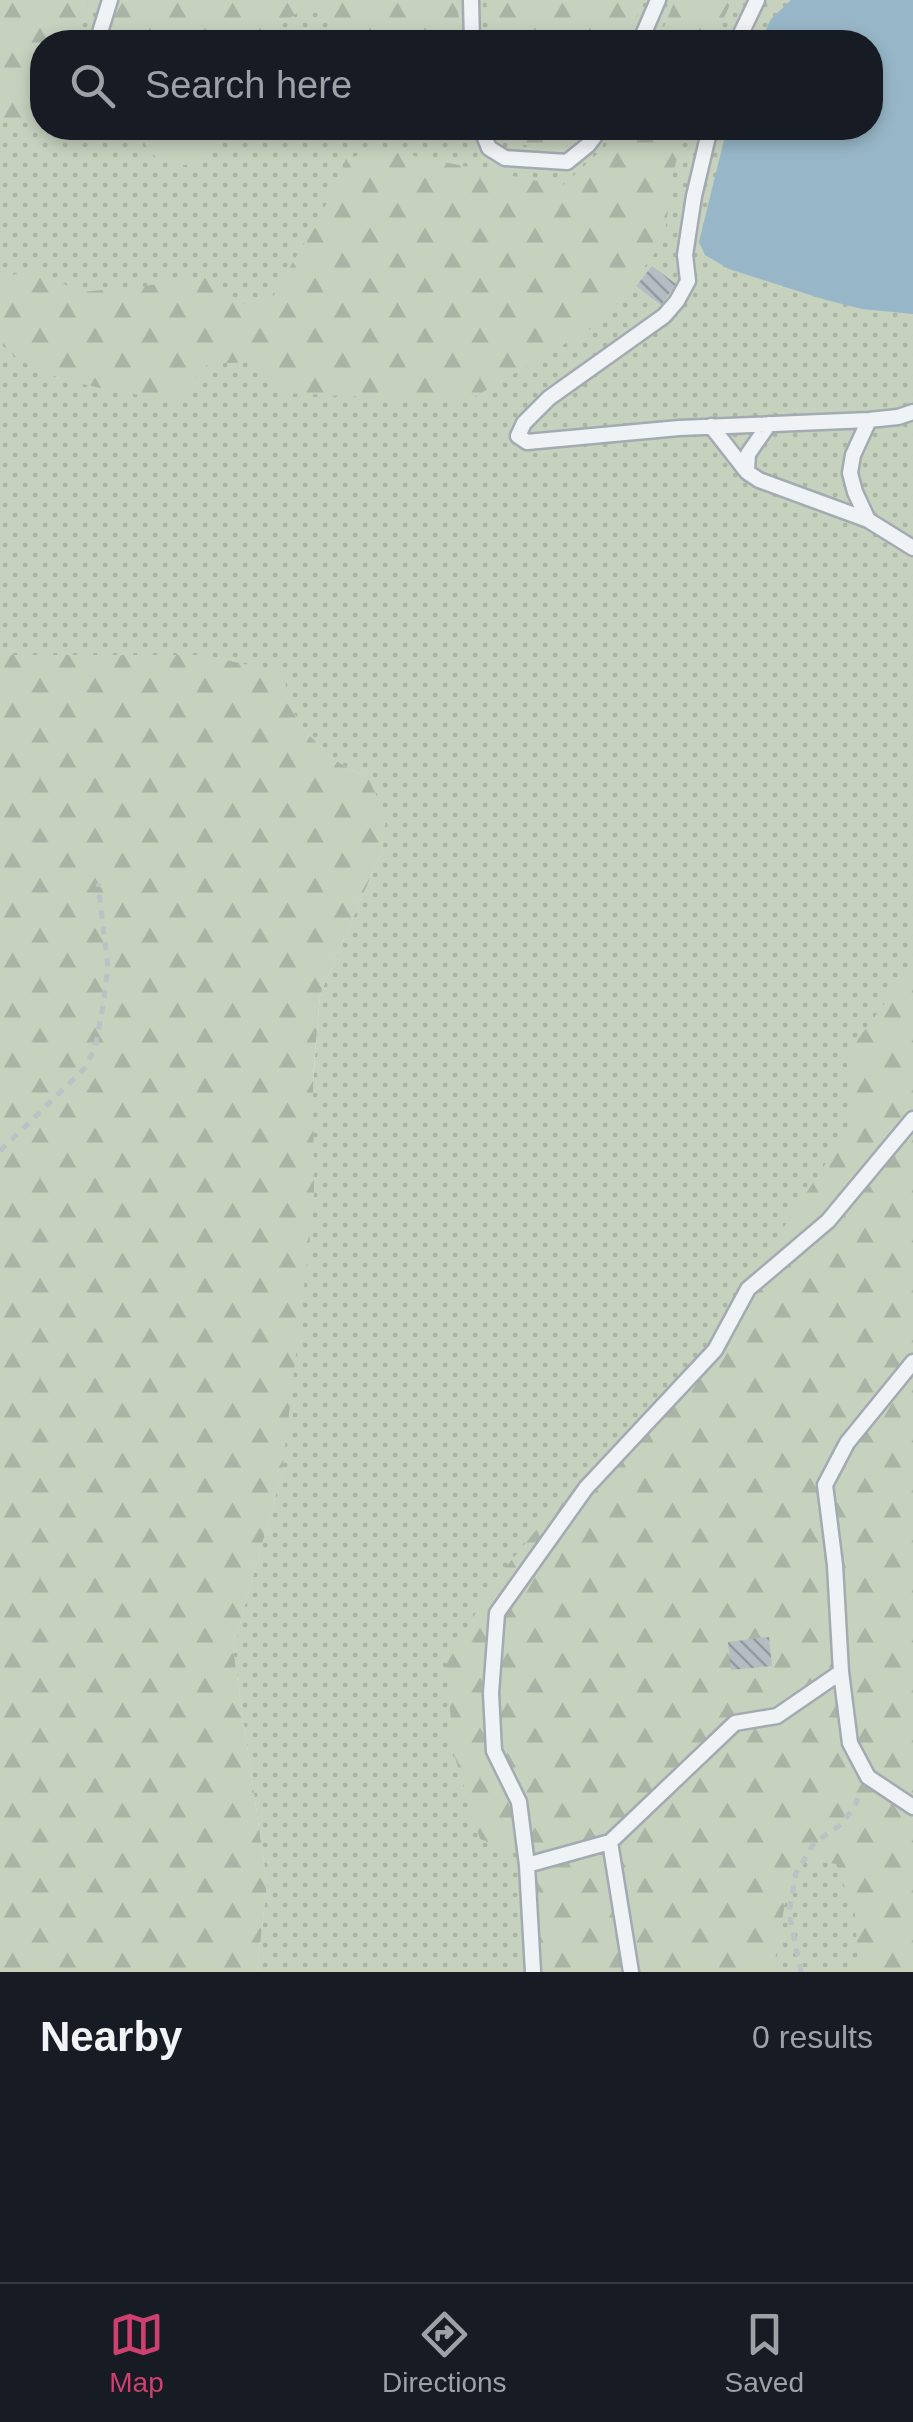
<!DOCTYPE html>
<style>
:root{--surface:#171b24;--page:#20242c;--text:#f1f3f6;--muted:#9ea1a6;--line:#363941;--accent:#ce406d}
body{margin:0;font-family:Arial,sans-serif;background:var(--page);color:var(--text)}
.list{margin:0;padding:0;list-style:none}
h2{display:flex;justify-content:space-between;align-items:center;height:130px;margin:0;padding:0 40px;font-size:42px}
h2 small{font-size:32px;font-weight:400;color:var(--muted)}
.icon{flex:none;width:55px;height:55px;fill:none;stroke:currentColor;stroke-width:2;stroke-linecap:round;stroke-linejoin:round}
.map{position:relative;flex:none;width:913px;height:1972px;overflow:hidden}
.search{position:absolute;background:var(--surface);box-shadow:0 5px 15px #0003;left:30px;right:30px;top:30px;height:110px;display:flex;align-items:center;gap:25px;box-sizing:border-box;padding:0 35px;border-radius:40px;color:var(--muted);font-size:38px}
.sheet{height:310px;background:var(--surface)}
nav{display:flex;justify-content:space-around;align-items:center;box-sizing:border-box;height:140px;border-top:2px solid var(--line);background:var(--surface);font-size:28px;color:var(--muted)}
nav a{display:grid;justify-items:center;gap:5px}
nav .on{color:var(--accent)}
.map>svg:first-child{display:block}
.grass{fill:url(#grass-dots);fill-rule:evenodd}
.forest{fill:url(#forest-firs)}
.pitch{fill:#c6d1be}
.water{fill:#97b7c8}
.building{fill:url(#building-back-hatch)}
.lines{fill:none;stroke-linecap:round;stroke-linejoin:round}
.lane-casing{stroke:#a2abb1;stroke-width:19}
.path{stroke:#bbc1c5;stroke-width:5;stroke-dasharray:8 8;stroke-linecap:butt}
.lane{stroke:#f0f3f5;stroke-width:14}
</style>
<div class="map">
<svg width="913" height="1972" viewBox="0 0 913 1972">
<defs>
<pattern id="grass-dots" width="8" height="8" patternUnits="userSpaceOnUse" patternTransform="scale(2.5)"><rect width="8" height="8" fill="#c6d1be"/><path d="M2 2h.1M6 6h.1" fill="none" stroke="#aab4a4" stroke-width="1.8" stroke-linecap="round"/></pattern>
<pattern id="forest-firs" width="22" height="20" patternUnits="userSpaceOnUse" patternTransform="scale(2.5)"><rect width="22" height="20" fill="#c6d1be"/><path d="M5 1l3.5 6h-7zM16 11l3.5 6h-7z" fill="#aab4a4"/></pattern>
<pattern id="building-back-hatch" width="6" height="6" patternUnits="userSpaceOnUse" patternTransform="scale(2.5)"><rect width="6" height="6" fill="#b4bdc4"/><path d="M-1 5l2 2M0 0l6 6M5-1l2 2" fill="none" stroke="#929aa0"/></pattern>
</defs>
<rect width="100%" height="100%" fill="#dde3e7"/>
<!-- grass -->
<path class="grass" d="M0,0H913V1972H257L267,1883L233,1648L282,1473L320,995L383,848L369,780L333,759L308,734L287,703L32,655H0ZM42,42H870V128H42Z"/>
<!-- forest -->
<path class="forest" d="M0,0H89L76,42H42V108L15,121H0Z
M118,0H457L461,42H344L328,14L305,8L265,34L231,42H106Z
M486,0H645L623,42H491Z
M675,0H732L713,42H658Z
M501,128H577L563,152L502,141Z
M615,128H686L673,173L664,241L604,321L466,402L285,393L251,362L208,364L175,400C133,393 11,382 0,334C0,327 0,317 0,311C0,276 1,280 32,268L80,292L140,287L208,275L241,304L272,298L323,211L346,159L380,149L562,186L606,146Z
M0,655H200L285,672L287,703L308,734L333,759L369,780L386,815L383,848L320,995L313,1077L314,1203L282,1473L233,1648L267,1883L257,1972H0Z
M913,965V1972H859L855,1914L836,1864L793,1857L773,1972H520L533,1860L480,1839L454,1754L446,1665L493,1583L550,1513L670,1400L849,1128L853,1090L845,1057Z"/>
<!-- pitch -->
<path class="pitch" d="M143,128H236C226,139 216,154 201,161C184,170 153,163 145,144C143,139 143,133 143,128Z"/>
<!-- water -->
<path class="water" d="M791,0H913V314L862,309L826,300L729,269L705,255L699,242L727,128H870V42H760L771,19Z"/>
<!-- building -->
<path class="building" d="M652,266L676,284L661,305L636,286Z
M769,1637L772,1666L731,1670L728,1642Z"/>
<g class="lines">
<defs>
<path id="lane" d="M471,0L472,42
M97,42L110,0
M640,42L658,0
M737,42L757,0
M481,128L489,148L505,158L567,162L588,145L601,128
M710,128L694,196L685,255L688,281L677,301L664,316L549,398L524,423L518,436L527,442L679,428L869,420L898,417L913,412
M869,420L853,455L850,473L855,492L868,520L913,548
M711,426L747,472L759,480L868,520
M747,471L748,454L769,424
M841,1672L850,1743L868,1777L913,1807
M527,1865L519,1802L494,1751L491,1693L497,1613L586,1488L715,1350L748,1289L828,1221L913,1119
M533,1972L527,1865L610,1842
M631,1972L610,1842L735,1723L777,1716L841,1672L835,1565L825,1485L847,1443L913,1362"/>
</defs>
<!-- lane casing -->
<use href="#lane" class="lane-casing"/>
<!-- path -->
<path class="path" d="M0,1151L84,1069L95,1048L102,1012L108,968L98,883
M801,1972L789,1913L796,1873L814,1843L839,1826L854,1808L859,1796"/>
<!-- lane -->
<use href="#lane" class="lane"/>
</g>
</svg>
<div class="search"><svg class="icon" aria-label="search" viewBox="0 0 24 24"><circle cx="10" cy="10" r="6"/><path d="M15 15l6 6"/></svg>Search here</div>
</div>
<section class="sheet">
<h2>Nearby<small>0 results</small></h2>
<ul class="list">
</ul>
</section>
<nav>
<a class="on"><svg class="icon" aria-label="map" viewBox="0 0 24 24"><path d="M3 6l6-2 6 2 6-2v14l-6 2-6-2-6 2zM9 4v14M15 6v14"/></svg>Map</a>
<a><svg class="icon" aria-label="directions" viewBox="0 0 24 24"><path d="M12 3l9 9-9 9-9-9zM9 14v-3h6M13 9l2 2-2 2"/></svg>Directions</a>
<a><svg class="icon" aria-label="saved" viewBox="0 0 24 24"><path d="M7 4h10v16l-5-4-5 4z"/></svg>Saved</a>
</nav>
